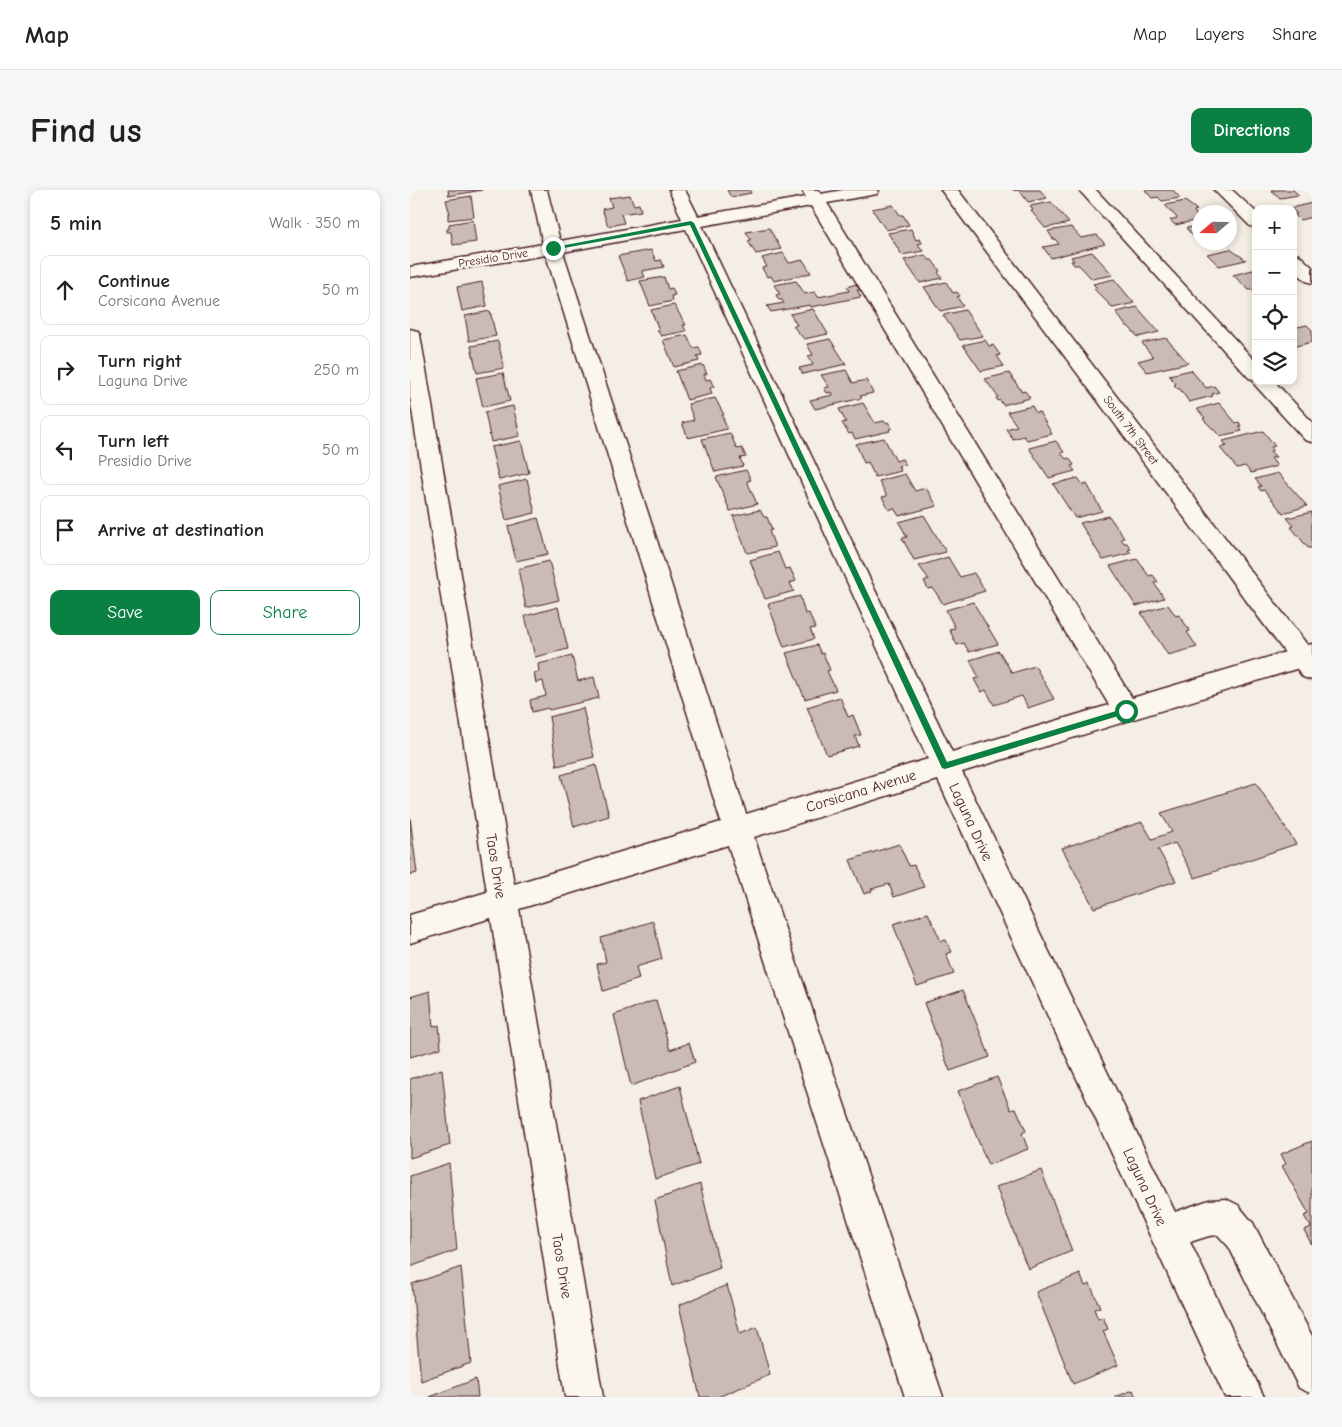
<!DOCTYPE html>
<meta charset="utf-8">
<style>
:root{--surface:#fff;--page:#f6f6f6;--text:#202124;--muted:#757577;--line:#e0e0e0;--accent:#0b8043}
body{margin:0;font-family:"Comic Neue",sans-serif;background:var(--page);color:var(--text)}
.controls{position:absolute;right:15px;top:15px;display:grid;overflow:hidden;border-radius:10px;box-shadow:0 2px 8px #0003}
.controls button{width:45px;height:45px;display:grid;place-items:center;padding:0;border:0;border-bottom:1px solid var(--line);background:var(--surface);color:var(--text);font:25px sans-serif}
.compass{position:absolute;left:782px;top:15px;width:45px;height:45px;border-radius:50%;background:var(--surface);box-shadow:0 2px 8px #0003;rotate:250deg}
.stop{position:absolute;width:15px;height:15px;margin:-11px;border:4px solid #0b8043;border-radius:50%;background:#fff}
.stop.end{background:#0b8043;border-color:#fff;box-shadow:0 1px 5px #0008}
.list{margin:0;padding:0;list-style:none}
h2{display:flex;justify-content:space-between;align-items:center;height:65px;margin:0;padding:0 20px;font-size:21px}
h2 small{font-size:16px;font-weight:400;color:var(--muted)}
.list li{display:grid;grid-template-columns:32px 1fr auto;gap:15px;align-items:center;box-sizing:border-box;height:70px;margin:0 10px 10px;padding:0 10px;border:1px solid var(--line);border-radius:10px}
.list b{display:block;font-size:19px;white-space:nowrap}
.list p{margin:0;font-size:16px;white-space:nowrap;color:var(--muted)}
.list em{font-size:16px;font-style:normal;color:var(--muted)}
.actions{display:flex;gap:10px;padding:15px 20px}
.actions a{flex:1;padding:11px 0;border:1px solid var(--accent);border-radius:10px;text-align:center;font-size:18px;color:var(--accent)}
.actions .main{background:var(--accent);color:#fff}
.icon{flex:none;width:28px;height:28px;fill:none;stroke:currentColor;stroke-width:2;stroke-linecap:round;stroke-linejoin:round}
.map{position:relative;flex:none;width:902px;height:1207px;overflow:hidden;border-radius:10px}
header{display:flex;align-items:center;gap:30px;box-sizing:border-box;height:70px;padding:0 25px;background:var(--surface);border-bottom:1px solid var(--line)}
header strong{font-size:24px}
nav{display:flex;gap:28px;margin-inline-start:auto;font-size:18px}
.intro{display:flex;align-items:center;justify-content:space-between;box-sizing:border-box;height:120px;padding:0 30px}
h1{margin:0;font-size:35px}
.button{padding:12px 22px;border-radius:10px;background:var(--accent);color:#fff;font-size:18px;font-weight:700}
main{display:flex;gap:30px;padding:0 30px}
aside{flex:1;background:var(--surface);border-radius:10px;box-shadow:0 2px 8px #0003}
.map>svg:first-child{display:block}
.building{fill:#cabbb6;stroke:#4a1f2b}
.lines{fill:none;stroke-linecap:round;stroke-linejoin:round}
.minor-casing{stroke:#4a1f2b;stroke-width:3}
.major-casing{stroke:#4a1f2b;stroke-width:3}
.minor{fill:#fbf7ec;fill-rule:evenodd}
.major{fill:#fbf7ec;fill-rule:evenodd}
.route{fill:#0b8043}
.labels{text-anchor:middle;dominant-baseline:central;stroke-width:4.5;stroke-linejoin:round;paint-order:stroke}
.far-street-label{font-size:12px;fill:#4a1f2b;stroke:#fbf7ec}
.street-label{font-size:15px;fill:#4a1f2b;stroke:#fbf7ec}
</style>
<header>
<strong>Map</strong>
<nav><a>Map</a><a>Layers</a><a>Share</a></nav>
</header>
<div class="intro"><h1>Find us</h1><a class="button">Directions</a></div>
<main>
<aside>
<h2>5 min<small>Walk · 350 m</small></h2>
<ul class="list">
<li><svg class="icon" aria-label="ahead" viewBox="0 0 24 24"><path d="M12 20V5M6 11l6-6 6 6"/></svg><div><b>Continue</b><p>Corsicana Avenue</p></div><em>50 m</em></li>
<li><svg class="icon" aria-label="right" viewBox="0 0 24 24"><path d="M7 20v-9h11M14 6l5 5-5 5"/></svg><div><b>Turn right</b><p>Laguna Drive</p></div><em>250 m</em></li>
<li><svg class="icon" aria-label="left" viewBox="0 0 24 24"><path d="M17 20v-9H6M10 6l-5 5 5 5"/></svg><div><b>Turn left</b><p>Presidio Drive</p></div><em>50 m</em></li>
<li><svg class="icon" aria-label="arrive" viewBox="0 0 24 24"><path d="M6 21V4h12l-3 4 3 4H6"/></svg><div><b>Arrive at destination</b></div></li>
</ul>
<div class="actions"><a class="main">Save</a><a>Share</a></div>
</aside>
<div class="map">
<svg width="902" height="1207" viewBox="0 0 902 1207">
<rect width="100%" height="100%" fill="#f4eee4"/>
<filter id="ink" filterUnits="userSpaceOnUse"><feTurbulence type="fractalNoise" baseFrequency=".02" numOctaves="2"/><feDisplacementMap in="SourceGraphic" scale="10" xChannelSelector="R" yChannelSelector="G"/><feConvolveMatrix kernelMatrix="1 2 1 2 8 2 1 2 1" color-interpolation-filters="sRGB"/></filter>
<g filter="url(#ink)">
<!-- building -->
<path class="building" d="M38,0H72L39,6Z
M317,0H340L341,3L321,7Z
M603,0H630L637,8L618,12L609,0Z
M735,0H763L770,8L752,11L748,7L742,8Z
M861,0H883L889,5L870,8Z
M220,5L224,15L229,14L231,21L211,24L214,33L198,36L192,19L202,17L199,8Z
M61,6L64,27L38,30V24H40L36,10Z
M775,11L787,20L784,21L789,30L765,35L760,30L767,28L755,15Z
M641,12L659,33L635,38L621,21L623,20L620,16Z
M902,13V27L890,30L884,24H887L881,18Z
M483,15L490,25H493L499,35L476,40L462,19Z
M63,30L66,52L43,55L41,42H37V39H39V34Z
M789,36V52H788L776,38Z
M661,37L671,48L687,45L695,54L641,68L633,57L649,54L645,49H643L638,41Z
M359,38L371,59L346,64L338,51L341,50L336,42Z
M501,39L506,50L510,49L512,53L508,54L513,61L492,65L478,43Z
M820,59L836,70L809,76L797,64Z
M241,60L246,71L251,70L254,77L232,81L235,87L218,91L208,66Z
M682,62L703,85L682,89L669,75H664L661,71H664L661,67Z
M373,63L379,73L393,70L401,83L364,91L361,86L357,87L352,78L357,77L352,68Z
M515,65L519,70H522L530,81L528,82L532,88L510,93L494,70Z
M843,80L846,83V99L839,100L823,85Z
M254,87L258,99L262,98L265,105L261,106L263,111L240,116L230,91Z
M704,89L724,113L703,118L684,99L687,98L683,94Z
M386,91L395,104L405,102L408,107L439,101L437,97L446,94L450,100H447L451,107L401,117L400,115L361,122L357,116L374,113L372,110H369L366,105L370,104L364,95Z
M72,92L77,116L52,121L47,97Z
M536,92L543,103L547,102L550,106L547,107L553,116L530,121L514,97Z
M264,115L276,135H273L276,141L251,146L247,140H249L241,120Z
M727,117L749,142L728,147L718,136H716L706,122Z
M403,119L418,144L394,149L383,136L387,135L380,124Z
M555,120L573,146L550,150L533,125Z
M80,121L86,146L59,151L55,126Z
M897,135L902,140V152L886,156L883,153V138Z
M277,145L283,158L289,157L292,165L287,166L289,171L264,177L253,150Z
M756,148L778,173L737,182L728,171L743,167L732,153Z
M420,149L436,174L393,184L389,178L403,175L398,166L403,165L397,154Z
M575,150L579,156L583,155L590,165L587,166L594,176L571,181L553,155Z
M88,151L94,178L67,183L61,156Z
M293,175L297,184H294L296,190L300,189L304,197L300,198L302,204L277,210L266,181Z
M436,180L443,193L456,190L463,203L450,206L452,208L405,219L400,210L423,205L422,202L417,203L414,198L419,197L411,185Z
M781,180L796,198L804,196L809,202L802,204L803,206L779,212L770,199H768L764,195L766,194L759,185Z
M93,183L100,211L73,217L66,188Z
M599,183L612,202L615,201L620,208L593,215L590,210L588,211L586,208L588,207L575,189Z
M305,208L314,225H312L317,239L278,248L272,233L284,230L278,214Z
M453,213L465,233L474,231L476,233L478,232L482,238L479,239L480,241L445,249L442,243L439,244L432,233L436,232L429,219Z
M809,213L826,233L829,232L831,236H829L832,241L810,246L793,229L795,228L787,219Z
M103,216L110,246L81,252L75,222Z
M622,216L626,223L629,222L642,244L617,250L614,246L603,249L596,239L607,236L597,222Z
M853,241L865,256L861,257L863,260L860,261L866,267L861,268L867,276L841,283L835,276L827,278L810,258L817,256L813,251Z
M320,243L327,259L332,258L336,267L330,268L333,276L305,282L292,249Z
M474,248L486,271L492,269L496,275L488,276L491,281L465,287L458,272L454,273L446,254Z
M111,251L119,283L89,290L81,257Z
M646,251L654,262L651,263L656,269L659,268L664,275L661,276L665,281L639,288L619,258Z
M336,280L341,290L337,291L347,314L320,321L306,287Z
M868,283L897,316L873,323L854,300L851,301L848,297L851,296L845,289Z
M495,284L505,301L516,298L527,316L489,326L484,318L479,320L472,307L477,306L469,291Z
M668,288L673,295L677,294L692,321L665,328L643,294Z
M117,289L125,323L96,330L88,296Z
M350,320L354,327H357L362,340L359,341L365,357L337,363L323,326Z
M902,322V358H898L881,337L884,336L877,328Z
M514,325L536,362L504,370L492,348L497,347L489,332Z
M699,326L714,348L711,349L714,353H717L721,359L718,360L721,363L693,370L670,333Z
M128,328L138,364L106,371L98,336Z
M368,362L375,379L380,378L386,391L380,393L384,401L355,409L340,370Z
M538,367L550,387L564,383L575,401L533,414L523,398L518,399L514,391L519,389L509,376Z
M727,369L739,386L743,385L748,392L744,393L754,408L726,416L700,376Z
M139,371L149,410L116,418L108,379Z
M390,406L395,424L399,423L405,438L400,439L404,449L374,457L358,414Z
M563,412L588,454L559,462L554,453L547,455L539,439L545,438L536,420Z
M758,415L766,426L769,425L780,441L777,442L787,457L758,465L731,423Z
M148,417L158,459L125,467L115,426Z
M407,455L411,464L413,463L420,480L417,481L426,500L395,509L376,463Z
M589,461L602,483L625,476L644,509L618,518L612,506L584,515L576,500L571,502L564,489L569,488L560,470Z
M162,466L168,491L184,487L189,508L139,520L138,518L122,522L120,510L136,506L133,491L126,493L124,483L129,482L128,474Z
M430,507L438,527L443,525L451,545L445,546L449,556L417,565L397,517Z
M173,518L184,567L147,576L139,527Z
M186,575L199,626L164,637L151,585Z
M846,593L886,654L785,688L765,653L748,659L766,691L684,718L652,658L732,632L742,649L762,642L751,623Z
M0,627L7,683L0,685Z
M489,654L499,676L504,675L514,697L484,707L479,694L461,699L462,701L454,704L440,670Z
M518,723L531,751L536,750L542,762L536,764L544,784L507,796L483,734Z
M243,731L252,769L226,777L229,789L193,801L187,774L196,772L191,748Z
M553,800L580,867L540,881L514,813Z
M20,801L23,837L29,835L31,858L0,867V807Z
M246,810L260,860L279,853L285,872L221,896L204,825Z
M32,879L40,955L0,968V889Z
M587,887L601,920L606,918L616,941L612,943L618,959L578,975L548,901Z
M270,896L289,974L245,989L228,911Z
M902,951V1055L894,1040L901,1037L894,1026L899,1024L872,976L876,974L871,964Z
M39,973L47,1060L0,1077V986Z
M631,980L662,1061L618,1079L586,997Z
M290,994L310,1078L262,1096L245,1010Z
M51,1077L61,1173L11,1191L2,1094Z
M670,1084L675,1096L680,1094L690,1117L684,1119L688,1129L693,1127L698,1139L693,1141L708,1175L663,1194L626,1102Z
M317,1095L330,1144L347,1137L360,1185L308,1207H290L269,1115Z
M66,1189L68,1207H20Z
M723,1200L726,1207H705Z"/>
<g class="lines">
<defs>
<path id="minor" d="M121,0H137L150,51L272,29L259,0H275L288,26L396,7L392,0H408L411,4L433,0H469L467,4L417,13L722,508L902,454V474L552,582L765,1022L799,1010L816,1009L828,1015L843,1033L902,1146V1204L889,1198L819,1057L808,1045L799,1046L780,1052L854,1207H815L528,590L344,647L533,1207H495L318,655L109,719L193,1207H155L81,728L0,753V725L77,702L0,207V139L7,141L10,145L104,694L311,632L136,65L0,87V77L133,54ZM401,16L699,515L542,562L292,36ZM276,39L518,569L336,624L153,62Z
M669,0H686L846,172V191H864L902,232V252L895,250L845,195L843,189L839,188Z
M804,0H822L846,22V37L840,36Z
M883,64L889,65L902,77V93L896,91L883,79Z"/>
<path id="major" d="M531,0H548L902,461V490L893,487Z"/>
</defs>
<!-- minor casing -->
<use href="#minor" class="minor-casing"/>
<!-- major casing -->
<use href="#major" class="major-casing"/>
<!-- minor -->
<use href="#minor" class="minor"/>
<!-- major -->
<use href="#major" class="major"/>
</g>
</g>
<!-- route -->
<path class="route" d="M281,31L284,33L537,572L716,518L720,521L718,523L535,579L532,578L280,35L143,60L140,58Z"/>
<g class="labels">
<!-- far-street labels -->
<g class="far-street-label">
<text transform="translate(83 68) rotate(-9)">Presidio Drive</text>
<text transform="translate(721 240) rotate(53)">South 7th Street</text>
</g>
<!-- street labels -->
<g class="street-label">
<text transform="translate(451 601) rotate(-17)">Corsicana Avenue</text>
<text transform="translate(561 632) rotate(65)">Laguna Drive</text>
<text transform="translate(86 676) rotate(81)">Taos Drive</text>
<text transform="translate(735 997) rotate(65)">Laguna Drive</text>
<text transform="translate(152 1076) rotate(81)">Taos Drive</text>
</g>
</g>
</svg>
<div class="controls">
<button>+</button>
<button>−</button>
<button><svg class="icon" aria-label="locate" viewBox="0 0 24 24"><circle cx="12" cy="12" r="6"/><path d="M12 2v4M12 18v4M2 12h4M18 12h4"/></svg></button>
<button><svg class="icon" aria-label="layers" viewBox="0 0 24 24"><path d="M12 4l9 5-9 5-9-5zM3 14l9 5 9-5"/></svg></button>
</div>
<svg class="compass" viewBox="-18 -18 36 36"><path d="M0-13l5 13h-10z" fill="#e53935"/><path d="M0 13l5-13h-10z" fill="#757577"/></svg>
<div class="stop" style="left:716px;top:521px"></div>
<div class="stop end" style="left:143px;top:58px"></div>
</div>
</main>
